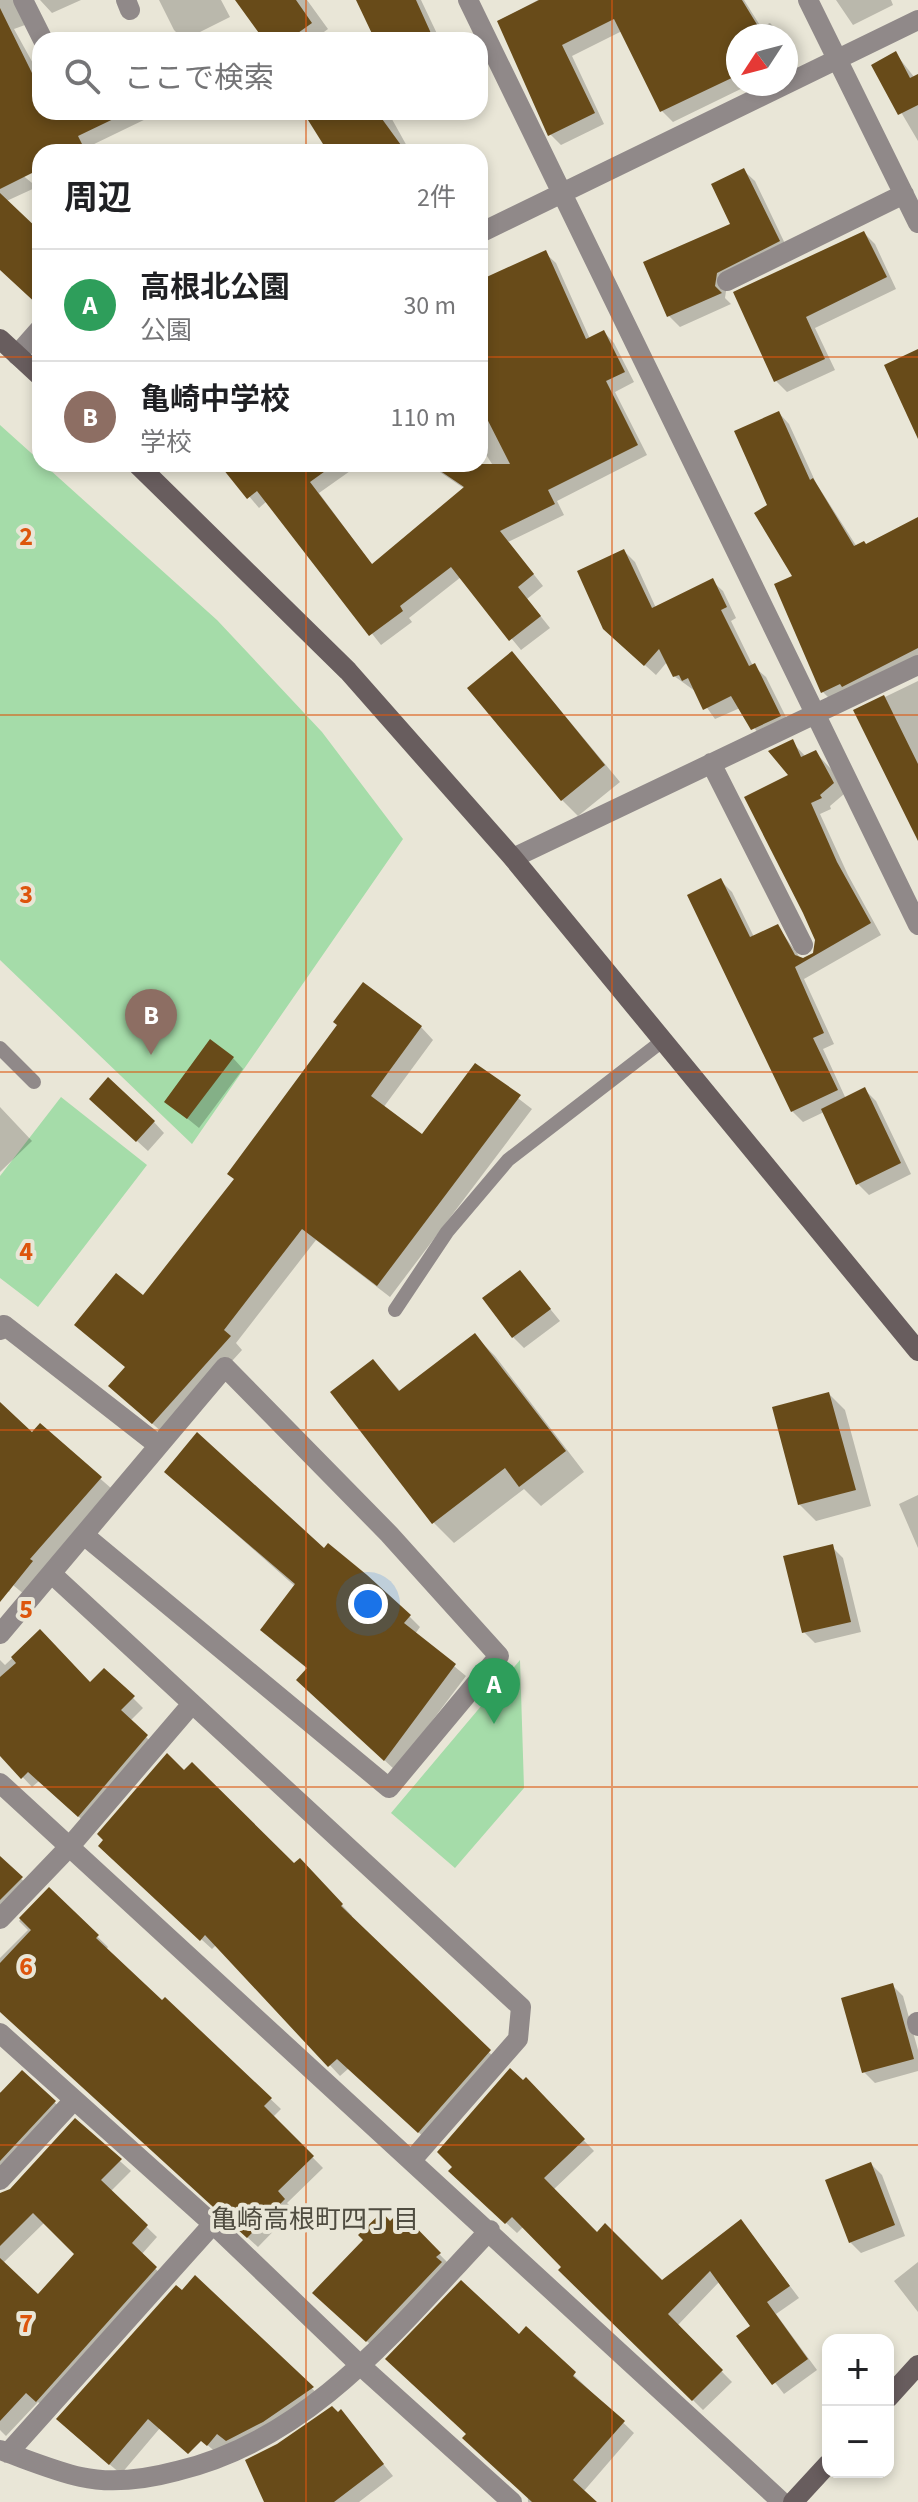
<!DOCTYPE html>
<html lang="ja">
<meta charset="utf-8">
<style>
:root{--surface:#fff;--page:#f2f2f2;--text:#202124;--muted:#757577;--line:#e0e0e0;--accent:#ab1745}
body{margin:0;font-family:"Source Sans 3","Noto Sans JP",sans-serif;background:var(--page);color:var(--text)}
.controls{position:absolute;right:24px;bottom:24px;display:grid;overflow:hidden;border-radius:16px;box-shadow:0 4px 12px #0003}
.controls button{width:72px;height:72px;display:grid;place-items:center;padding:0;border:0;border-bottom:2px solid var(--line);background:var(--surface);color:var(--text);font:40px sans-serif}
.compass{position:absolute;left:726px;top:24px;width:72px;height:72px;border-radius:50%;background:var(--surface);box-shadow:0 4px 12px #0003;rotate:234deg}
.you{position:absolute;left:368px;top:1604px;width:28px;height:28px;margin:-20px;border:6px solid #fff;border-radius:50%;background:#1a73e8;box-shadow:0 0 0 12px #1a73e833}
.badge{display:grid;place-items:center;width:52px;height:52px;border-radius:50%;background:var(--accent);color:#fff;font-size:26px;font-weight:700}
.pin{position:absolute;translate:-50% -66px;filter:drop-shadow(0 2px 4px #0008)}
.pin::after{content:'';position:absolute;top:42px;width:28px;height:24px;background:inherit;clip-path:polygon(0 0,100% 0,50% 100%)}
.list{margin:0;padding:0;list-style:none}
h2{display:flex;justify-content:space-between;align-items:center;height:104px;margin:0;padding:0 32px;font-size:34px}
h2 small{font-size:26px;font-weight:400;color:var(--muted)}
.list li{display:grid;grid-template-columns:52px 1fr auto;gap:24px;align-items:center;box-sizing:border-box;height:112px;padding:0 32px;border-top:2px solid var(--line)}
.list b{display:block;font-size:30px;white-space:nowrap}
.list p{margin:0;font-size:26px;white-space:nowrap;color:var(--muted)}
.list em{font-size:26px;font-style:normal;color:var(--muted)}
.icon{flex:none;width:44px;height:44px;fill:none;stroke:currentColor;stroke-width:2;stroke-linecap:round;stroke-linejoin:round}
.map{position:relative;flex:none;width:918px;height:2502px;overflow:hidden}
.search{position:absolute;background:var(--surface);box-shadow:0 4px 12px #0003;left:32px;top:32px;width:456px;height:88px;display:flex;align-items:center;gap:20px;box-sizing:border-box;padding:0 28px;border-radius:24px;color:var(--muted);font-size:30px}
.panel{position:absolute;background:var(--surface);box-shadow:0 4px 12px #0003;left:32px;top:144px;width:456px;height:328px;border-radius:24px}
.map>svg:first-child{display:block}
.green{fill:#a5dca9}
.shadow{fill:#0003;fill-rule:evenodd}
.building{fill:#684b19}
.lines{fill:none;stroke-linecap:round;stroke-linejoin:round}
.lane{stroke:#908989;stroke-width:14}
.street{stroke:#908989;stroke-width:20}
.secondary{stroke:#685d5e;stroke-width:20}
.grid{fill:none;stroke:#dd550c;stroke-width:2;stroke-opacity:0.55}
.labels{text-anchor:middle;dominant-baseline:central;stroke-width:8;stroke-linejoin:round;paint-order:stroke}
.neighbourhood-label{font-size:26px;fill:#4f4c40;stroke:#e9e6d7}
.grid-label{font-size:26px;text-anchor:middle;font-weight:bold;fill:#dd550c;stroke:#e9e6d7;stroke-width:8;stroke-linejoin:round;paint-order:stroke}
</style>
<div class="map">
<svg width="918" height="2502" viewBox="0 0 918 2502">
<rect width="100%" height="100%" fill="#e9e6d7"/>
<!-- green -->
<path class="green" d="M0,425L217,620L322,732L403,839L192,1144L0,960Z
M61,1097L147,1165L38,1307L0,1278V1176Z
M520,1660L524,1788L455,1868L391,1813Z"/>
<!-- shadow -->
<path class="shadow" d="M0,0H27L25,25L14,29L40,76V112H148L150,117L88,147L90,152H40V171L0,90Z
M40,0H81L52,13Z
M159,0H221L230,17L184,40L174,30Z
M238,0H307L328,29L313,40H267Z
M361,0H421L440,40H381Z
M538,0H636L646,19L572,56L604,124L561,145L550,134L499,21Z
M692,0H744L761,27L770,23L782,36H738V84H782L761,94L751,84L673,122L662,111Z
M836,0H891L893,5L853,25Z
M786,43L796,64L786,68Z
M896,54L918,82V141L874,66Z
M306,112H388L408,148L414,145L421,152H330Z
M0,157L37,187L0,204Z
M744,171L755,181L789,252L727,284L725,298L731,304L680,327L669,316L733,225Z
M864,233L875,244L896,289L815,328L835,370L787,392L776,381L736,293Z
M545,253L556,263L590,339L604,332L614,343L634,382L615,392L647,455L557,501L564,515L508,542L543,586L527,599L550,628L521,650L461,577L409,618L412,622L381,645L267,501L259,508L222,464H360L319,493L373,566L465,489L428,464H461L499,475L480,445V283Z
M779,413L789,424L816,483L857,547L866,546L918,519V666L833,702L822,691L795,577L770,506Z
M624,551L635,562L656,608L712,581L723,591L736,618L731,621L753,666L766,677L791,727L763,740L740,708L715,719L695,691L674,676L667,662L656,675L617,640Z
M527,670L620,782L578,816L562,800Z
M918,681V837L856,711Z
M792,742L806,757L815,752L832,770L844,794L830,806L831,809L820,814L848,875L881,935L804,979L834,1044L823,1049L846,1099L865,1090L876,1101L911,1174L869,1195L858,1184L824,1112L803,1122L792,1111L721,881L732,892L754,937L778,927L801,959L815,954L817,940L792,775Z
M339,1025L421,1027L433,1040L383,1108L423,1137L476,1066L532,1109L390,1297L316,1240L236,1343L242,1350L165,1435L124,1398L127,1368L76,1325L144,1298L236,1180Z
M233,1058L243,1069L199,1128L167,1102Z
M0,1107L32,1141L0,1172Z
M102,1109L154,1122L164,1133L148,1151Z
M520,1272L560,1321L524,1348L513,1337Z
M475,1336L495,1356L584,1472L541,1506L524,1489L454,1543L434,1523L333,1392L373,1361L401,1392Z
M829,1394L845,1410L871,1506L816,1521L799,1504Z
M0,1405L32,1435L40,1426L112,1489L25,1595L13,1585L9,1592L0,1585Z
M178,1483L409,1616L420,1627L415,1634L466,1676L395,1770L310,1691L308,1669L273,1641L297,1588Z
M918,1495V1548L899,1504Z
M832,1547L843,1558L861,1632L815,1643L804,1632Z
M40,1632L91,1685L104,1670L133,1698L143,1708L130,1721L156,1747L89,1826L39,1781L32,1787L0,1753V1660L5,1665Z
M110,1856L294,1866L310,1870L352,1916L350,1918L499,2062L429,2142L349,2068L340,2076L217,1944L212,1949Z
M0,1859L32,1889L0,1906Z
M49,1890L108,1947L106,1950L162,2002L165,1999L281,2109L273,2117L323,2168L287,2203L294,2210L258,2247L0,2010V1958L28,1930L19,1921Z
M892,1985L903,1996L918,2050V2071L875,2083L864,2072Z
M526,2080L594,2151L553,2190L597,2235L661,2282L741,2221L799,2298L776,2314L817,2370L784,2394L739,2336L753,2326L720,2281L677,2326L732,2382L703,2410L561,2270L564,2267L524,2226L517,2233L461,2181Z
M0,2092L54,2102L65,2112L0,2183Z
M75,2121L131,2171L110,2192L157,2237L141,2255L166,2279L48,2411L38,2402L6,2436L0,2430V2194L11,2190ZM45,2222L76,2254L38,2297L3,2263Z
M871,2164L882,2175L905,2236L861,2253L850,2242Z
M400,2214L450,2265L378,2351L325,2304Z
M918,2262V2312L894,2281Z
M195,2278L323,2399L219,2455L182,2423L160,2428L121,2474L69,2430Z
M526,2329L634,2433L583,2492L594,2502H528L519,2336Z
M341,2412L393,2476L359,2502H266Z"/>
<!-- building -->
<path class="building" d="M235,0H296L312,23L288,40H264Z
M356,0H416L434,40H375Z
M539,0H742L764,36H738V75L660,112L614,19L562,45L595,113L548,136L497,21Z
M0,8L32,73L40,69V112H128L78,136L86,152H40V169L0,189Z
M896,51L910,78L918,74V105L898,115L871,65Z
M303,112H377L406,152H328Z
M744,168L780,241L717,273L715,286L722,293L667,317L643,262L730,224L711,184Z
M0,193L40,231V307L0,270Z
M864,231L887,277L806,317L825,359L774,382L733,292Z
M546,250L586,339L604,330L625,372L606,381L638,445L548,490L555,504L500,531L534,574L518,587L541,616L509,641L451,567L400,606L403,611L369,636L257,491L247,499L219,464H335L310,482L372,564L464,487L430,464H510L480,405V280Z
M918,349V439L884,365Z
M779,411L810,480L813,478L854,546L864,541L866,544L918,517V648L842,687L840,684L821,693L774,584L792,576L754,513L767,505L734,431Z
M624,549L652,608L713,578L727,607L721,610L749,666L755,663L781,716L751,730L731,696L703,710L688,678L682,681L679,675L673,677L659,649L644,666L603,629L577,571Z
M512,651L605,765L561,801L467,688Z
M884,695L918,764V841L853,710Z
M793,739L801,757L816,750L834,783L820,795L822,798L811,803L837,862L871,923L795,967L824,1033L813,1038L838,1090L791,1112L687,895L721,878L750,937L778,924L795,955L803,958L813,953L815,940L803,913L744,797L788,775L768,751Z
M363,982L422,1026L371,1096L422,1134L475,1063L521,1095L377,1286L302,1229L224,1330L231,1336L152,1424L108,1386L125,1367L74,1325L116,1273L143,1295L234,1179L227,1174L337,1025L333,1022Z
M210,1039L234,1057L187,1119L164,1102Z
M108,1077L155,1121L136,1142L89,1099Z
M865,1087L901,1163L856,1185L821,1109Z
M520,1270L551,1309L512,1338L482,1298Z
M475,1333L566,1451L519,1487L505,1468L432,1524L330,1392L373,1359L399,1391Z
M829,1392L856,1490L798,1505L772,1407Z
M0,1402L32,1432L40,1423L102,1477L30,1559L33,1561L0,1602Z
M197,1432L324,1548L328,1543L367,1575L411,1615L404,1623L456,1664L384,1761L296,1680L307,1668L260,1630L295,1584L164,1472Z
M833,1544L851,1622L802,1633L783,1556Z
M40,1629L90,1682L104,1668L135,1696L121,1710L148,1735L78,1817L28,1772L21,1779L0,1756V1677L16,1663L11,1657Z
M167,1753L184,1770L192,1762L294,1863L300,1858L343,1904L341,1906L491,2050L418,2133L337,2059L328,2067L205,1935L200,1941L98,1846L103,1840L97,1834Z
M0,1856L23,1877L0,1900Z
M49,1887L99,1935L96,1938L162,2000L165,1997L272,2098L264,2106L314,2156L278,2191L285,2199L247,2238L0,2012V1963L31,1930L19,1918Z
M893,1983L914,2059L862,2073L841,1998Z
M510,2068L523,2080L526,2077L585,2139L544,2178L597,2232L605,2223L662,2280L741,2219L790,2286L767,2302L808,2359L772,2385L736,2336L750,2326L710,2271L668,2314L723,2370L692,2401L558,2270L561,2267L512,2217L505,2224L448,2171L452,2167L437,2152Z
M22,2070L56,2101L0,2161V2093Z
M75,2118L122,2159L101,2180L148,2225L132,2243L157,2267L36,2402L26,2393L0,2421V2258L38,2294L74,2254L33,2213L0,2246V2193L10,2189Z
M871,2162L895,2225L849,2243L825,2180Z
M400,2211L441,2253L436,2257L442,2262L366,2342L312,2293L363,2240L358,2235L382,2212L390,2221Z
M195,2275L314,2387L263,2422L226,2441L217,2434L207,2446L201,2441L188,2454L148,2419L109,2465L56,2419L176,2285L182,2290Z
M461,2280L519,2334L526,2326L576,2372L573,2376L625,2421L573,2480L597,2502H532L462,2438L466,2434L385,2359Z
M332,2406L338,2412L341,2409L384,2464L334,2502H264L245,2460L277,2444Z"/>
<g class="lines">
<!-- lane -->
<path class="lane" d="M0,1048L34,1082
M395,1310L447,1232L508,1160L661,1042"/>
<!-- street -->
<path class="street" d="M23,0L43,40
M126,0L130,10
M468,0L918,925
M808,0L918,223
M480,233L918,20
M727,281L904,194
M17,355L40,329
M711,763L803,945
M513,858L918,665
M0,1330L4,1325L158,1445
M53,1575L521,2007L518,2039L412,2160
M0,1634L225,1367L389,1534L499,1656L389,1788L84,1535
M0,1783L782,2502
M0,1919L71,1845L191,1705
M917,2022L918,2026
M0,2033L213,2224L361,2366L512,2502
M0,2180L74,2100
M0,2450C26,2459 54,2471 81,2477C112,2484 147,2479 177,2471C312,2439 398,2327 490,2230
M8,2453L213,2224"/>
<!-- secondary -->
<path class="secondary" d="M0,339L40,376
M137,464L348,671L513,858L918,1351
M888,2398L918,2365
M793,2502L828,2464"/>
</g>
<!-- grid -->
<path class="grid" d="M306,0V40M612,0V2502M306,112V152M0,357H40M480,357H918M306,464V2502M0,715H918M0,1072H918M0,1430H918M0,1787H918M0,2145H918"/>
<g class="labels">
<!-- neighbourhood labels -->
<g class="neighbourhood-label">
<text x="315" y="2219">亀崎高根町四丁目</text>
</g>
</g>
<g class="grid-label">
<text x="26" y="545">2</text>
<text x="26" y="903">3</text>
<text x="26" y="1260">4</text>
<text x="26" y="1618">5</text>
<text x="26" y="1975">6</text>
<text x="26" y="2332">7</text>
</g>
</svg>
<div class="controls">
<button>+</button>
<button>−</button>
</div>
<svg class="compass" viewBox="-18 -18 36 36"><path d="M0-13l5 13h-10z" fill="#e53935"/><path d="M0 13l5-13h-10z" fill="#757577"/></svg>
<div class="you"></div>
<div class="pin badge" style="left:494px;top:1724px;background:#2e9e5b">A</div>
<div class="pin badge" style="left:151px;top:1055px;background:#8d6e63">B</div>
<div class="search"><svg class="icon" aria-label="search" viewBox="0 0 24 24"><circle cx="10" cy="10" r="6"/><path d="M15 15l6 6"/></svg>ここで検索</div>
<section class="panel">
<h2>周辺<small>2件</small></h2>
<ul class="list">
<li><span class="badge" style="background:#2e9e5b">A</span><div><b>高根北公園</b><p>公園</p></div><em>30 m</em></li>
<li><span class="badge" style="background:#8d6e63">B</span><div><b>亀崎中学校</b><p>学校</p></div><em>110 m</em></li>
</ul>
</section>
</div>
